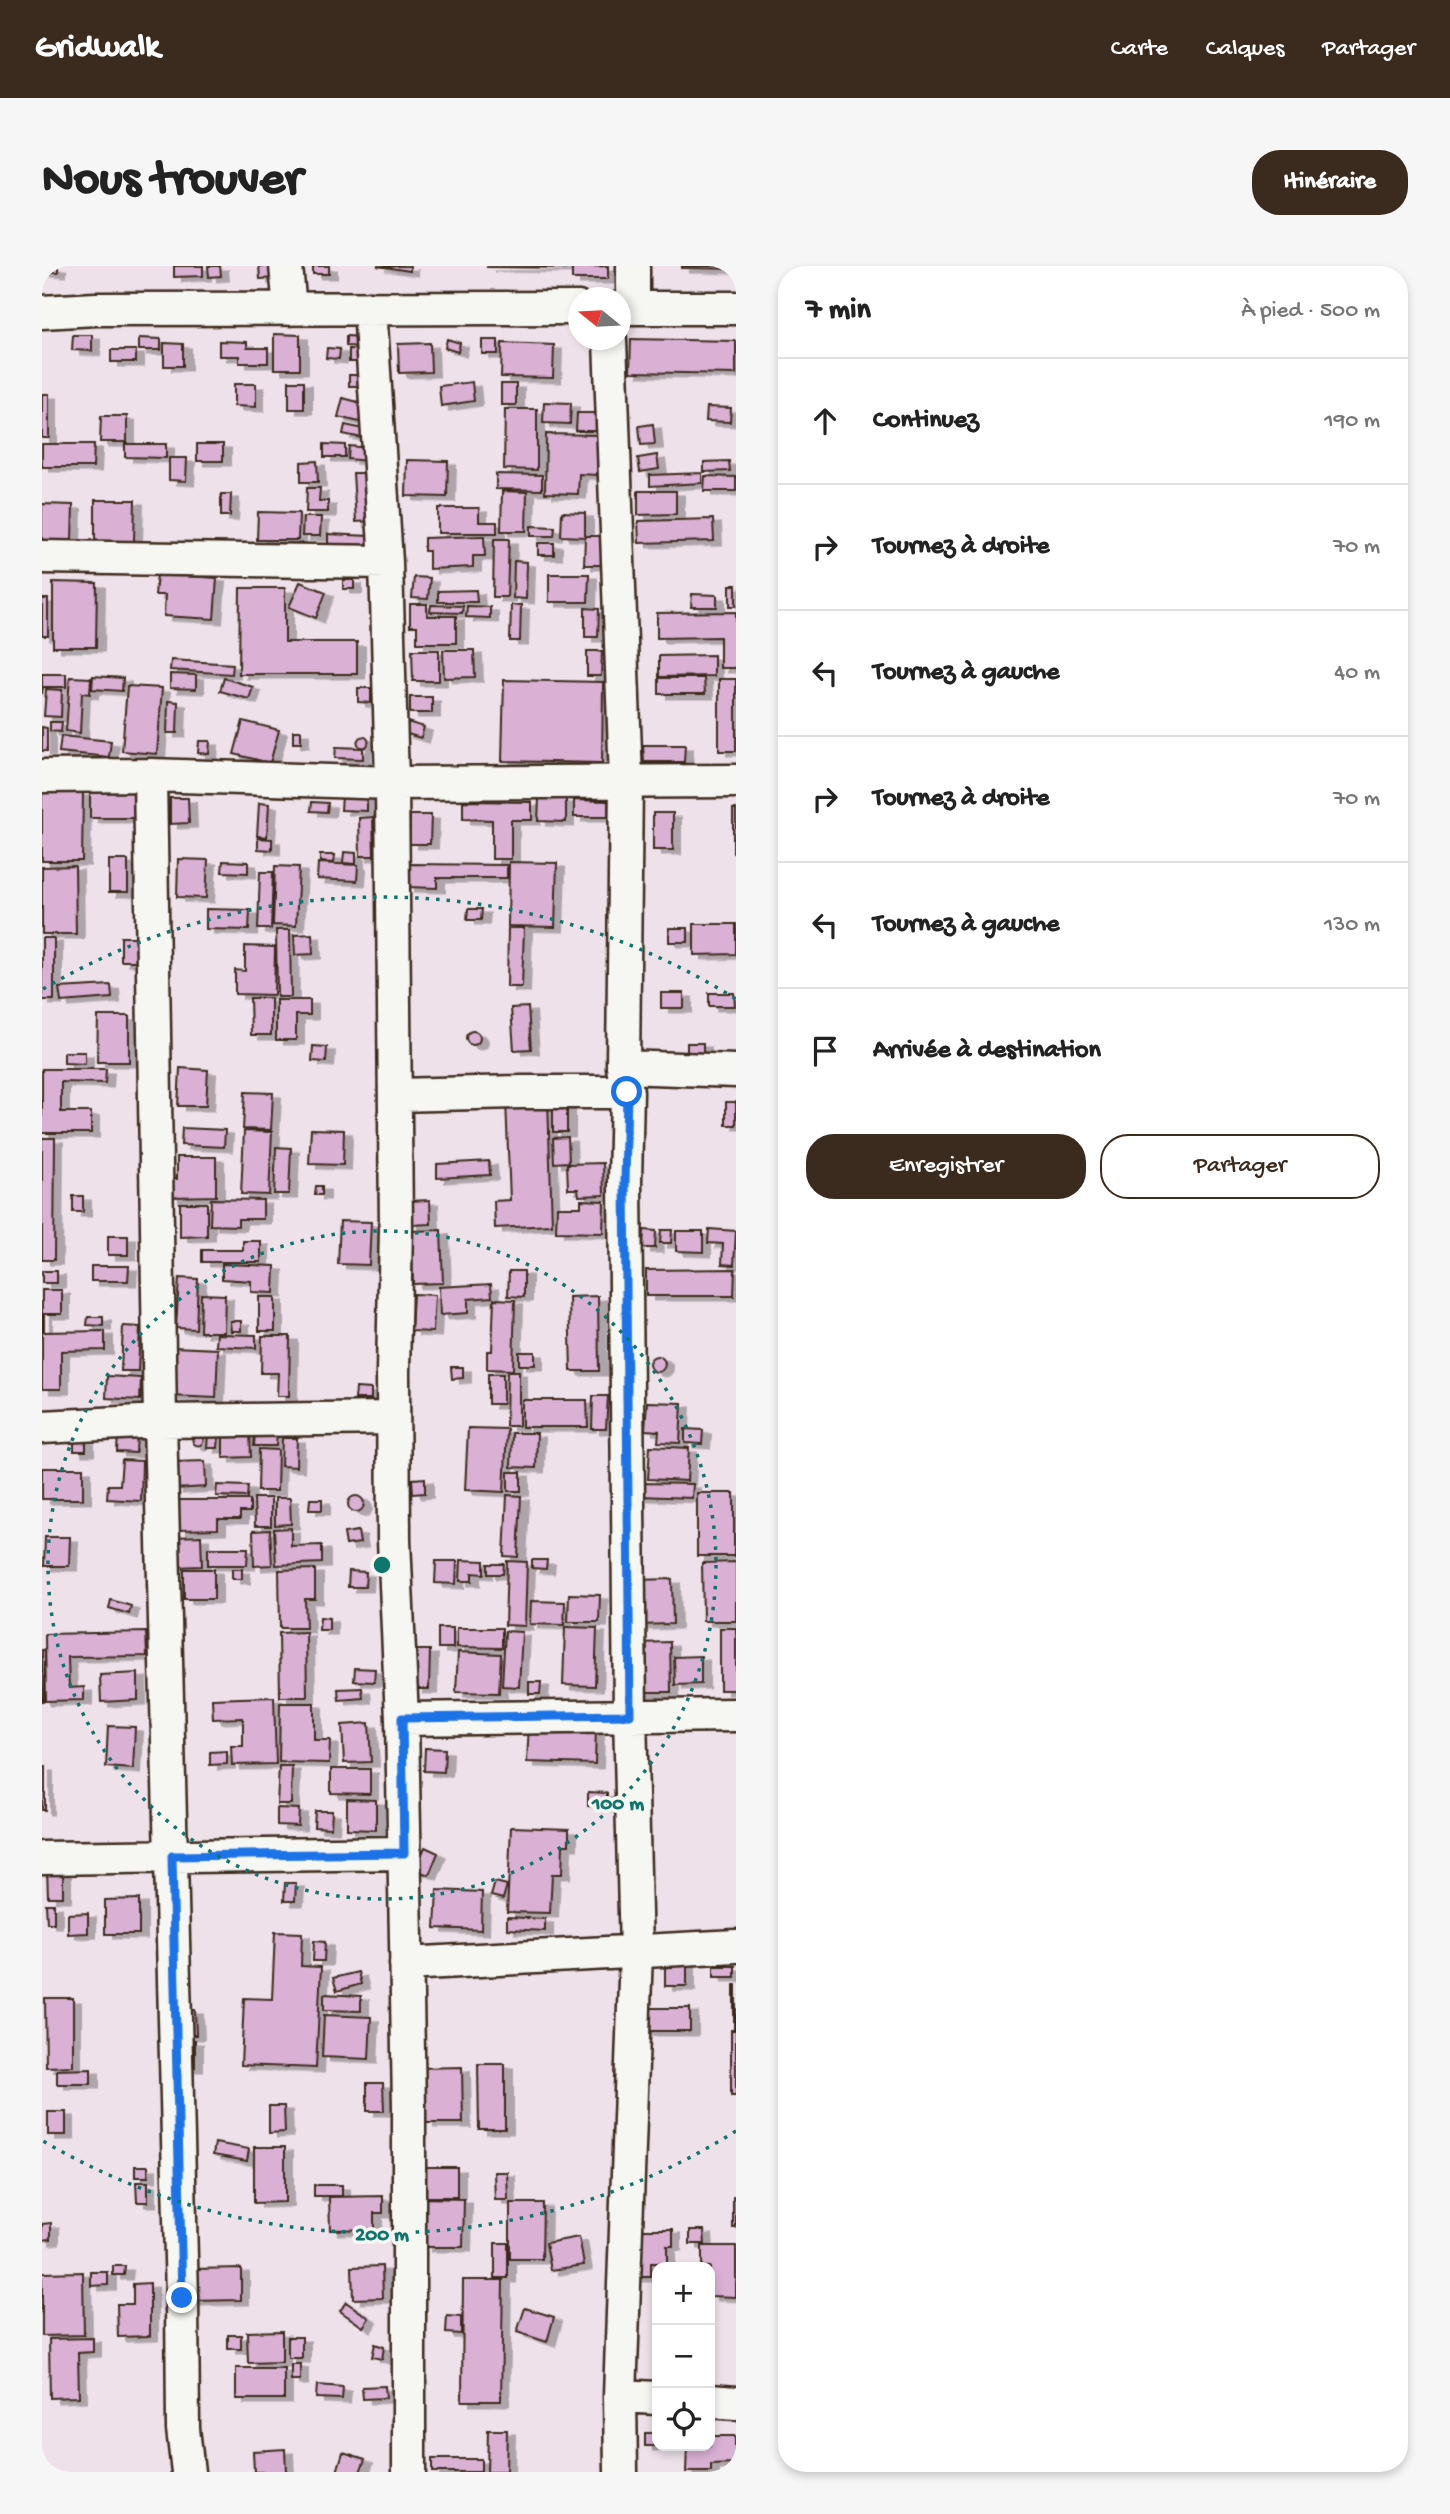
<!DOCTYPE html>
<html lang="fr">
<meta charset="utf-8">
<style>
:root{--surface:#fff;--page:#f6f6f6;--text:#222;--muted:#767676;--line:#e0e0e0;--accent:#3b2a1e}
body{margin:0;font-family:"Gochi Hand",sans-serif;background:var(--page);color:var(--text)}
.controls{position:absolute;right:21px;bottom:21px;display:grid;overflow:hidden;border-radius:14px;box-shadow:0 4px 10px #0003}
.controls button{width:63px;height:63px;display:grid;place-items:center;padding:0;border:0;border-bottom:2px solid var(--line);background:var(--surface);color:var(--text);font:35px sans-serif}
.compass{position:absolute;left:526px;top:21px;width:63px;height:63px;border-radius:50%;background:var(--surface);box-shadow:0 4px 10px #0003;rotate:288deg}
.stop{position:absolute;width:21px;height:21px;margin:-16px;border:5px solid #1a73e8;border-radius:50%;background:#fff}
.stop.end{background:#1a73e8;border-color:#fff;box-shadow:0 2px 7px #0008}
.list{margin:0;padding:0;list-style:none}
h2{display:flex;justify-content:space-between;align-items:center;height:91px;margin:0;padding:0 28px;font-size:30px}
h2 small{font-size:23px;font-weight:400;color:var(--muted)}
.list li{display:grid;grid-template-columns:46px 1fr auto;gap:21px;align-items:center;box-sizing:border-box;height:126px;padding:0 28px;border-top:2px solid var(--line)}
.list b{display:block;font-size:26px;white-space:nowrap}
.list em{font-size:23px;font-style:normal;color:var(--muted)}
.actions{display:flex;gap:14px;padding:21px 28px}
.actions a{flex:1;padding:16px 0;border:2px solid var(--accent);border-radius:28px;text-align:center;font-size:24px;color:var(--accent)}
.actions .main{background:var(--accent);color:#fff}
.icon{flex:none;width:38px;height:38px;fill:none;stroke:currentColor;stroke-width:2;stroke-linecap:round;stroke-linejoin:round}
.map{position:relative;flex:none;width:694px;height:2206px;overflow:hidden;border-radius:28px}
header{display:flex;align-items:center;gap:42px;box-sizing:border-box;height:98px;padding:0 35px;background:var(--accent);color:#fff}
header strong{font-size:33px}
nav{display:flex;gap:38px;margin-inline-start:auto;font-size:24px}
.intro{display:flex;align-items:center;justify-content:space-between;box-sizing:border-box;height:168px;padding:0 42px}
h1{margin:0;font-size:49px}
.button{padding:18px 32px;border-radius:28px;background:var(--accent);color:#fff;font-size:24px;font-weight:700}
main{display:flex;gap:42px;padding:0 42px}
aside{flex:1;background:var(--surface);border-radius:28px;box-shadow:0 4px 10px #0003}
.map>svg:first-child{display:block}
.building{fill:#dab0d5;stroke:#3b2a1e;stroke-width:2;filter:url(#shadow)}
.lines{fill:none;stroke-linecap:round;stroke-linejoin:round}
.minor-casing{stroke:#3b2a1e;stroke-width:37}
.minor{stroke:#f6f6f2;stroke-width:32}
.route{stroke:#1a73e8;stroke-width:9}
.ring{fill:none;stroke:#0f766e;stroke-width:3.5;stroke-dasharray:3.5 7}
.centre{fill:#0f766e;stroke:#f6f6f2;stroke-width:3.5}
.ring-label{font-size:21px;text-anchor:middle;font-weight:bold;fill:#0f766e;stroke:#f6f6f2;stroke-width:7;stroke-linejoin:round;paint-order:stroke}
</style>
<header>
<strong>Gridwalk</strong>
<nav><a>Carte</a><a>Calques</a><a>Partager</a></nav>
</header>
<div class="intro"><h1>Nous trouver</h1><a class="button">Itinéraire</a></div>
<main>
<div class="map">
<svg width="694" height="2206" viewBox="0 0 694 2206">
<defs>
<filter id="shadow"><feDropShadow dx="8" dy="4.5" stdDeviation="0" flood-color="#0004"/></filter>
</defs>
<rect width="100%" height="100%" fill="#eee1e9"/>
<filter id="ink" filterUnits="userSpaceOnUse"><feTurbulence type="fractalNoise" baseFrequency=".0143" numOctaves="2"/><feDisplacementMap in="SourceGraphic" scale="14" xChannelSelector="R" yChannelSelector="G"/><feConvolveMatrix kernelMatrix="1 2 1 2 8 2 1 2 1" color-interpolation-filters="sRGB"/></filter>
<g filter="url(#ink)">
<!-- building -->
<path class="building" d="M1,0H16V6L1,5Z
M132,0H161V10L132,11Z
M166,0H178L179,10L167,11Z
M217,0H237V12L218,13Z
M271,0H287V8H271Z
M335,0H368V5Z
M566,0V13H530V2L444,1Z
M640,0H694V3L640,2Z
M232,68L258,69V103H232Z
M31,69H50V85L30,84Z
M304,70L323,71V81L304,80Z
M97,72L119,73V84H97Z
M405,73L418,77L416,86L403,82Z
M589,73L694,75V108L588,106Z
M440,74H456V88H440Z
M177,75L205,76V82H226V97H197V90H177Z
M122,77L141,78V100H122Z
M388,77L389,106L357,107L356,78Z
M460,77L512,79L511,112L459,111Z
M285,82L298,83L297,93L284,92Z
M307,83L324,84V96H307Z
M69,84H94V96H69Z
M307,109H321V120H307Z
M247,115H262V143H247Z
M430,116L432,135L399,140L397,120Z
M192,118H214V141L192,140Z
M459,118H474V139H459Z
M0,128H7V172H0Z
M301,132L327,139L322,157L296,151Z
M502,136L529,137L528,158L501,157Z
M665,141L689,142L688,156L664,155Z
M463,143H495V204L462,203Z
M535,147H554V165H534Z
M59,150H85V176H58Z
M611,158L613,178L599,179L597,160Z
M303,159L322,163L320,172L301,168Z
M504,168L556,169L555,209L537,208L536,228L503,227Z
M0,178H52L51,201H0Z
M83,178H124V192L83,191Z
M155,178H181V195H155Z
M282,178L303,179V191H282Z
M307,180L327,182L326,195L306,193Z
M615,189L617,203L598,206L596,192Z
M127,192H145L144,215L127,214Z
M365,194L406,195L405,231L364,230Z
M275,195L276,216H259V196Z
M687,195L688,205L662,206V196Z
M311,207H328L330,255L314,256Z
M660,207V217L608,220V209Z
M454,208L500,209V224L454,223Z
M663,210L694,211V225H662Z
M265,222H278L277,235H286V246H264Z
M460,225L485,226L484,265H459Z
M596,225H634V248L596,249Z
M179,228H189L188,250H179Z
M53,234H93L92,275H53Z
M0,238L31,239L30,275L0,274Z
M396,242H437V256H455V267H396Z
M216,246L257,247L256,274H215Z
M520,246L543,247V271L519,270Z
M261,251H279L278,270H260Z
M671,253L672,275L597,277L596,255Z
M489,260L513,261L512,270H489Z
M286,268L328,270V280L286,278Z
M442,270L443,290H431V301L387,303V285H382V272Z
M543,270H562V299H542Z
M452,273H467L465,331H451Z
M496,277H512V289H496Z
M472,295L485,296L484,333L471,332Z
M115,308L175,312L172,353L122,350L123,329H113Z
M507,308H547L546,336H507Z
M372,311L388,312L386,333L370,332Z
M301,314H312V323H301Z
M11,316L55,317L54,381H11Z
M258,316L284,326L274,352L247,341Z
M688,319H694V340H688Z
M198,322H243V376H315V408H197Z
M434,324L435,336H396V325Z
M650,328L675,329V341H649Z
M0,333H6V370H0Z
M368,338H385V350H414V377H375V360H368Z
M389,339L421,340L420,347L388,346Z
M469,339H479L478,375H468Z
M425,340L448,341V352L424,351Z
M543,342L557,343L556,371H543Z
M694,346V402H678V371L615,372V347Z
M370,384H397V415H371Z
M401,384H432L433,411L402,412Z
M545,385H560L559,410H545Z
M672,389V410L617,411V390Z
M129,394L191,398L190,408L128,404Z
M0,408H24V421H1L0,428Z
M128,408L154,409V423L128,422Z
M51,410L81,412L80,425L50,423Z
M28,411L49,412L48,428L40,427L38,467L24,465Z
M182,412L211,421L207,433L178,425Z
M617,412H662L663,428H617Z
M677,413H694V485H677Z
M462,414L561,416L560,497L460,495Z
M85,420L120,422L115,488L80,485Z
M316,422H329V437L316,436Z
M4,423L20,424L19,451L2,450Z
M368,431H390V447H368Z
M126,435L136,436L135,467H125Z
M201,455L237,464L228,497L192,488Z
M8,456H20L19,466L8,465Z
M365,456L382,461L379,472L362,467Z
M0,461L5,462V485H0Z
M251,465H259V477H251Z
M19,470L69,475L67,491L17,486Z
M315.5 476a5.5 5.5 0 1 1 11 0a5.5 5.5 0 1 1-11 0Z
M157,475H168L167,488L156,487Z
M601,479H643L642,496H602Z
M294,481L321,482V493L293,492Z
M48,524L93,525V552H48Z
M0,526H41L40,595H0Z
M300,530L325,531V545L299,544Z
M128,532H146L147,557L128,558Z
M497,532L524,533V556L496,555Z
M532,534L566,535V551H532Z
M421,535L490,536V554H469V593H450V554L421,553Z
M270,536L286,537L285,546L269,545Z
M217,537L227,538L225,571L215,570Z
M691,543H694V587H691Z
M611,547H631V584H611Z
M368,549H389L388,578H368Z
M331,551L332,590H318L317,552Z
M216,572L230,573V584L216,583Z
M302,586L314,587V598L301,597Z
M278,589H293L292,597L278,596Z
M136,593L166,594L164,632L135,631Z
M67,594H86V626H67Z
M181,595L206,596V607L180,606Z
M467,596L515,597L513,661L466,660Z
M276,597L316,599L315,615L275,613Z
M366,598L465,599V612H395V622L365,621Z
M33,600L34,668H0V601Z
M233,600L257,601L254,660L231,659Z
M218,606H231L229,663H216Z
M164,643L208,644L207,664L164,663Z
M426,643H440L439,654H425Z
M652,658H694V688L652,689Z
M466,662H482L480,721H465Z
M627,662H646V676H627Z
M234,664H248L249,731H235Z
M270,668L271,688L253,689L252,669Z
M79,671H96V695H79Z
M0,672H12V734H0Z
M203,680L233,681L232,729L193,728V704L203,705Z
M69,719L70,732L19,736L17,722Z
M619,727H642V742H619Z
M667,727H692L693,740H667Z
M208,732H229V769H209Z
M234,734H268V749H254V774H234Z
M486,741L489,783L472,784L469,742Z
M56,750H87V796H55Z
M424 772a7 7 0 1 1 14 0a7 7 0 1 1-14 0Z
M645,777H661V790H645Z
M271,780L285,781L284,796L270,795Z
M22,786H43V798L22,797Z
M138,802L166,804L164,840H136Z
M0,803H64L63,817L19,816V846H49V867H0Z
M203,826L231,827L229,864L201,863Z
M506,834L510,959L453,962L452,935L468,934L464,835Z
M511,836H525V866H511Z
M684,836H694V859H684Z
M140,862L183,864L182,881L139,879Z
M269,863L302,864L301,899L267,898Z
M202,865L230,866L227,929L199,928Z
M526,871L527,896L512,897L511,872Z
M0,872H13L12,994H0Z
M234,881L249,882L247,928H232Z
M135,891H174V930L129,931V913H135Z
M447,895L448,909L395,912V898Z
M561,897L562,929L537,930L536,923H526L525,898Z
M274,920H280V929H273Z
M31,930H41V946H31Z
M169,933L221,934V953H196V960L168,959Z
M388,934L389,958L368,959L367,935Z
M539,934L562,935L561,967L514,966L515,941H539Z
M138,937H165V970L138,971Z
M298,955L329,956L327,999L296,998Z
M667,963L694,965L692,999L680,998L681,978L666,977Z
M399,964L401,1017L371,1018L369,965Z
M602,964L614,965L613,982H601Z
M619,964H630L629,977H618Z
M634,965H661V986L634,985Z
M66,970H86V989H66Z
M201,975H219V996H160V984H201Z
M180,998L233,1000L232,1027L209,1026V1015L180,1013Z
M49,1000H87L86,1015H49Z
M693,1003L692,1030H604V1004Z
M0,1005H15V1017H0Z
M467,1005H482V1031L466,1030Z
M137,1012L156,1013L154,1063L134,1062Z
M449,1018L450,1031L426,1033V1047L398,1049L397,1021Z
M0,1024H20V1048H2V1065H0Z
M159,1028L183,1029L182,1066H158Z
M371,1028L393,1029L391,1066L369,1065Z
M556,1030L557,1105H529L527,1031Z
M217,1031H233V1065H217Z
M452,1033L473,1034L471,1104L445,1103V1085H450Z
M46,1051H61V1060L45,1059Z
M188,1055H199V1065H189Z
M81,1060L98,1061L96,1105H79Z
M63,1065V1084L19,1085V1123H0V1066Z
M175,1068L214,1069V1082L174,1080Z
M220,1070H248L247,1130H235L236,1107H219Z
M131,1081L176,1083L174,1132L129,1130Z
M477,1086H493V1099H477Z
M607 1098a8 8 0 1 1 16 0a8 8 0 1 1-16 0Z
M409,1101H421V1112L410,1113Z
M465,1105H477V1160H464Z
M446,1108H461V1138H446Z
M65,1110L99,1112L98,1134L64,1132Z
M314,1122L329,1123V1133H313Z
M551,1130H566L564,1163H550Z
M480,1134H545L546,1161H480Z
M605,1136L640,1137L638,1177L616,1176L617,1165L603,1164Z
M426,1162L465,1163L462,1226L423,1224Z
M643,1163L661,1164L660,1178L643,1177Z
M76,1165L95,1166L94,1187L75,1186Z
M208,1166L209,1191L181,1192V1167Z
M213,1166H235L234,1180H212Z
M470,1167H495L494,1202L469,1201Z
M166,1168L177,1169L176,1182H165Z
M150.5 1174a5.5 5.5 0 1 1 11 0a5.5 5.5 0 1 1-11 0Z
M240,1172H255L254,1201L239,1200Z
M32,1174H44V1185H32Z
M608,1180L647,1182L645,1215L606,1213Z
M217,1183L236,1184L235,1225H216Z
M80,1194L100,1195L99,1235L65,1233L66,1219H78Z
M163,1195L164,1221L133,1223L132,1196Z
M0,1202H41V1233H0Z
M466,1206H479V1225H466Z
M383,1212V1227L371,1228L370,1213Z
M598,1217L651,1218L650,1232L598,1230Z
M175,1219L206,1220L205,1231L174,1230Z
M655,1227H692V1290H655Z
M465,1229L479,1230L476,1291L462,1290Z
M306 1238a8 8 0 1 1 16 0a8 8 0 1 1-16 0Z
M212,1232H229V1260H213Z
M233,1232H248L249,1258L233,1259Z
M268,1233H280V1244H267Z
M137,1234H208V1246H198V1253H176V1263L137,1264Z
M249,1262V1280L280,1279V1297L234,1299L232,1263Z
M228,1264L230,1299L212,1300L211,1265Z
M316,1265L318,1277L304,1279L302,1267Z
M159,1270L160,1300L133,1301L132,1271Z
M3,1271H28L27,1300H2Z
M166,1282H206L205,1299H166Z
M419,1294L442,1295V1308L430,1307V1315H418Z
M490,1294H505L504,1303L490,1302Z
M394,1295H415L414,1318L393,1317Z
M465,1295L485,1296L483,1360L463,1359Z
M694,1296V1355H661L660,1297Z
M446,1298H462L461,1308H446Z
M142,1303H172V1333H142Z
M190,1303H200V1313H190Z
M273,1303V1333H263L264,1362H238L237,1304Z
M307,1305L324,1306L323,1321H306Z
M630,1313L631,1358L595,1359L594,1314Z
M527,1328L558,1329L557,1356H526Z
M69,1334L89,1340L87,1348L67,1342Z
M489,1335L523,1336L522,1359L488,1358Z
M278,1351L287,1352V1364H277Z
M523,1361L555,1362L553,1420L521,1419Z
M396,1362H411V1382H396Z
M415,1362H460V1382L415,1381Z
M678,1362H694V1424H678Z
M463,1365L480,1366L477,1421L460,1420Z
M104,1366L105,1390L26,1391L27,1422L42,1421V1434L4,1435L3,1368Z
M264,1366L265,1431H238L237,1367Z
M628,1376L629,1426H597L596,1377Z
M0,1384H3L2,1435H0Z
M375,1384H388L387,1423H373Z
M416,1386L459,1388L457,1427L414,1426Z
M659,1390V1418L633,1419L632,1391Z
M313,1402L333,1403L332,1416L312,1415Z
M96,1407V1434L59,1436L58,1409Z
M487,1416H499L498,1428H487Z
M320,1422L321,1432L297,1434L296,1423Z
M232,1431L234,1498L190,1499L189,1480H201V1452L171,1453L170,1433Z
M238,1437H272V1474H288L287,1497L237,1496Z
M327,1457L329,1496L302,1497L300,1459Z
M487,1458L554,1461L553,1498L485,1496Z
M66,1460L93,1461L91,1503L64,1501Z
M383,1482L403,1483L402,1506L382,1505Z
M185,1485V1498L168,1499V1486Z
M237,1500H250L249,1538H235Z
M0,1501H3V1544H0Z
M289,1503H328V1528L289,1527Z
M546,1526L565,1527V1541L546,1540Z
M305,1533L334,1534V1564L305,1563Z
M235,1542L257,1543L256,1560L235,1559Z
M273,1545H290L289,1562L272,1561Z
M469,1561L527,1563V1579H521L520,1608H510L508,1647L465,1646Z
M383,1581L396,1587L387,1609L373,1604Z
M5,1603H21V1631H6Z
M453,1616L465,1619L461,1633L449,1630Z
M243,1617H254L253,1635H242Z
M395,1624L440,1626L439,1664L393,1662Z
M97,1633V1668H63V1634Z
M4,1638H12V1657H5Z
M46,1647V1667L26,1668V1648Z
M465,1651L503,1653V1665L465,1663Z
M233,1666L260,1667L259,1700L279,1701L274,1802L199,1799L202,1732L230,1733Z
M272,1675L283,1676L282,1695H271Z
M623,1694H645V1720H623Z
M672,1700H693V1711H672Z
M316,1706L319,1718L295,1725L291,1712Z
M692,1719H694V1763H692Z
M282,1728L319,1730V1745L282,1744Z
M3,1732H31V1800L4,1801Z
M593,1742H648V1765H594Z
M140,1744H153L154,1769H141Z
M282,1749L329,1751L327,1793L280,1791Z
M689,1764H694V1830H689Z
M140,1774H153V1801H141Z
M436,1798H463V1863H437Z
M420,1801L421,1857H384L383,1847H377L376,1802Z
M49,1803V1818H15V1804Z
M325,1817H341L342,1845H325Z
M227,1840H242L243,1866L227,1867Z
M6,1846H24V1869H6Z
M173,1877L207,1883L205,1895L171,1889Z
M212,1881H243V1936L212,1937Z
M93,1900H106V1911H93Z
M379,1901H415V1931H379Z
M452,1906H465L466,1934H453Z
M94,1916H106V1936H95Z
M272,1919H300V1930H272Z
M341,1930V1947H332V1963L288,1964L287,1931Z
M691,1931H694V1962H691Z
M381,1932L422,1933L421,1981H381Z
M468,1937H501L500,1993H468Z
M9,1957V1973L0,1974V1958Z
M594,1963H631V1980H625V1997H609V2011H593Z
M648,1964H662L663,1978H648Z
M537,1971L542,1999L509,2004L504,1977Z
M453,1977H466V2012H453Z
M660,1980H694V2031L668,2030V2001H660Z
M71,2000H83L82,2009H71Z
M340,2000L341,2032L311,2033L310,2001Z
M199,2002V2034L151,2035V2003Z
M41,2006L42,2069L0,2070V2007Z
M49,2006H66V2019L49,2020Z
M421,2014H461L459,2135H420Z
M108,2017V2070L76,2071L75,2038H91V2018Z
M304,2036L327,2052L321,2061L298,2045Z
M483,2042L512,2051L505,2076L475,2066Z
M405,2050L419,2051V2068L404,2067Z
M240,2065V2096L206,2097L205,2066Z
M186,2069H199V2083H186Z
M246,2071H260V2092H246Z
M51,2072V2086L36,2087L37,2131L8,2132L7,2073Z
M333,2078L342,2081L340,2093L330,2091Z
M249,2098H258V2114H249Z
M194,2102H242V2133H194Z
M275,2119L301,2121L300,2133L274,2132Z
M343,2120L344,2132L321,2133L320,2121Z
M446,2164H465L464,2206H445Z
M603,2167H615V2180H603Z
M668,2170H693V2198L669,2199V2206H644L645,2180H668Z
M243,2183L244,2206H212L211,2185Z
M301,2186L323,2193L318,2206H295Z
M390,2193H439V2206H390Z"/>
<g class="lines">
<defs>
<path id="minor" d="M244,0L248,43
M591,0V42
M328,42L344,296L350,517L354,962L351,1106L352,1274L360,1453L367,1841V2206
M578,42H694
M0,46L54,43L536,42
M568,74L584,514L581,801L585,826L583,916L588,1449L594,1686L578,2130L579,2206
M0,291L344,296
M108,509L118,1155L140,2032L141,2163L146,2206
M0,510L108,509L350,517L694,515
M581,801L694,805
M353,829L480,826H585
M0,1161L118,1155L351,1152
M360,1453L694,1449
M0,1592L362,1587
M364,1698L694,1680
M578,2130L615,2132
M668,2135L694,2137"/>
</defs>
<!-- minor casing -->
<use href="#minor" class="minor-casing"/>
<!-- minor -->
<use href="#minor" class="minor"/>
</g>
</g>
<g class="lines" filter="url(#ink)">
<!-- route -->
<path class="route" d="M140,2032L130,1590L362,1587L360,1452L588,1449L583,916L585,826"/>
</g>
<!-- distance rings -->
<g class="ring">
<circle cx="340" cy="1299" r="334"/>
<path d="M694 1865A668 668 0 0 1 1 1875M1 723A668 668 0 0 1 694 733"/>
</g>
<circle cx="340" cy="1299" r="10" class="centre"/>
<g class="ring-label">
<text x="576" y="1543">100 m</text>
<text x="340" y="1974">200 m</text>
</g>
</svg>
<div class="controls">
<button>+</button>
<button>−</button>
<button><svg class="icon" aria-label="locate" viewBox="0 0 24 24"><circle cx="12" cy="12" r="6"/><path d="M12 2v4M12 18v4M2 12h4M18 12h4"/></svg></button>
</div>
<svg class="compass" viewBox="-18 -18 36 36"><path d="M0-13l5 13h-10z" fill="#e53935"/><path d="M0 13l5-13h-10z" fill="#767676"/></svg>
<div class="stop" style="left:585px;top:826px"></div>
<div class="stop end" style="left:140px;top:2032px"></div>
</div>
<aside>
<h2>7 min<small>À pied · 500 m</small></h2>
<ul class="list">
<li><svg class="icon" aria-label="ahead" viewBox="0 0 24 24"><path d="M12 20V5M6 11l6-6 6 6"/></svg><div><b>Continuez</b></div><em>190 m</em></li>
<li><svg class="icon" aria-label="right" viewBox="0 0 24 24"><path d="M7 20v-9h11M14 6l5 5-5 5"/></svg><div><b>Tournez à droite</b></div><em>70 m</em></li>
<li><svg class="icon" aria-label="left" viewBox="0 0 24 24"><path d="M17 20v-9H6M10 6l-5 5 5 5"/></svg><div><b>Tournez à gauche</b></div><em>40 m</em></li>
<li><svg class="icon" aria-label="right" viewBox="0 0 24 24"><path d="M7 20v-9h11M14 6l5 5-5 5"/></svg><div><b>Tournez à droite</b></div><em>70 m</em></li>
<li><svg class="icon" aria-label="left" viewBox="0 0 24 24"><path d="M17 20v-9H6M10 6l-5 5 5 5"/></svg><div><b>Tournez à gauche</b></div><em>130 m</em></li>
<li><svg class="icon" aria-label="arrive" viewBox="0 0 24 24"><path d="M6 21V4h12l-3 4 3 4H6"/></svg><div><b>Arrivée à destination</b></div></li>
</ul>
<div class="actions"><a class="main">Enregistrer</a><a>Partager</a></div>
</aside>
</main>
